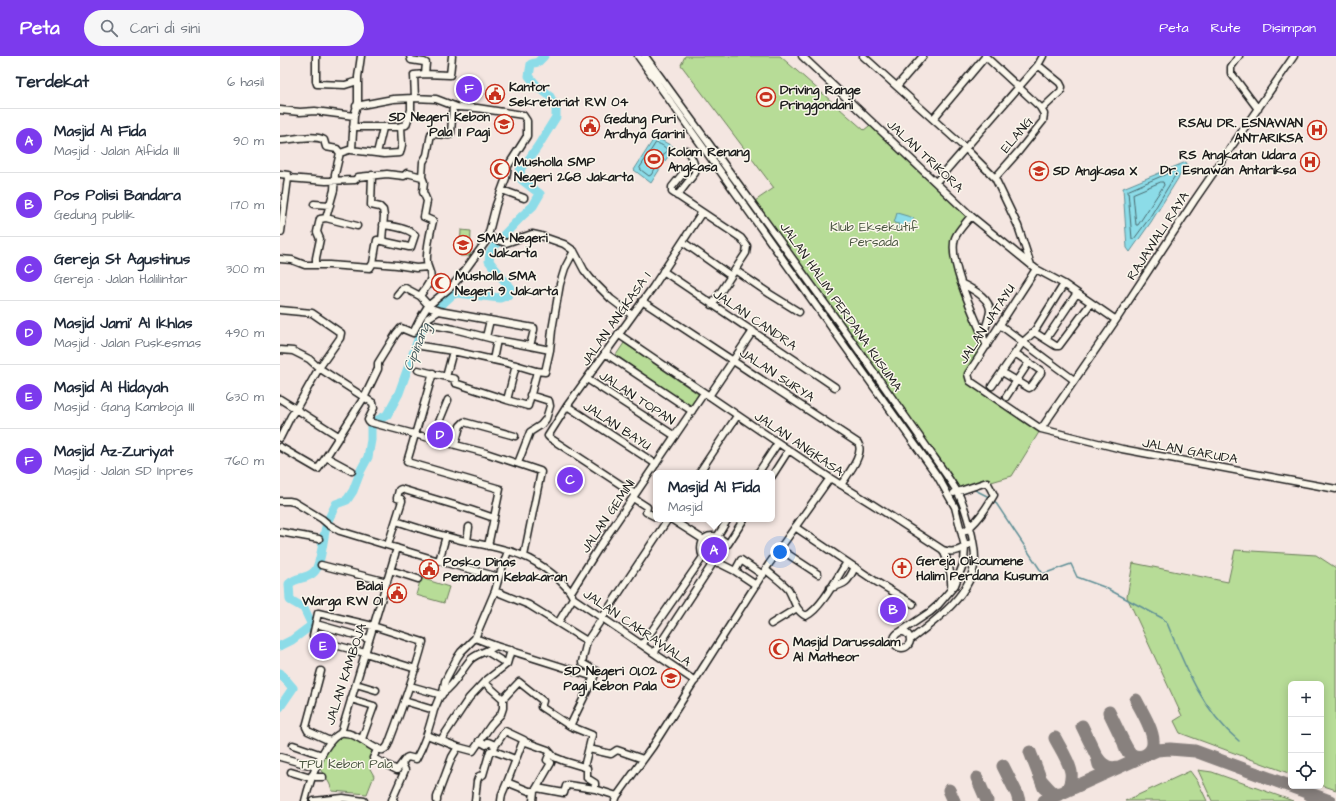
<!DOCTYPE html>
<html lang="id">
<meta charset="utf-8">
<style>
:root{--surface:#fff;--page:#f6f6f7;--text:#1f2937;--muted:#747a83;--line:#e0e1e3;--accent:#7c3aed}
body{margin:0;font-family:"Architects Daughter",sans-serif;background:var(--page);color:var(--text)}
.controls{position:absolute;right:12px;bottom:12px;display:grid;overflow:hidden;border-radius:6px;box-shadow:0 2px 10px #0003}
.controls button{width:36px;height:36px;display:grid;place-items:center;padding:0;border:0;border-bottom:1px solid var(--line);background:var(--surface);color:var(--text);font:20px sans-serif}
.you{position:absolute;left:500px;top:496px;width:14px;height:14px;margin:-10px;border:3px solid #fff;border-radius:50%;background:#1a73e8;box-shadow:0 0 0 6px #1a73e833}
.badge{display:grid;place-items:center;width:26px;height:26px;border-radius:50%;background:var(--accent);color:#fff;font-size:13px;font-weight:700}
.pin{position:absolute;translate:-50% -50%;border:2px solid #fff;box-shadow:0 1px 4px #0006}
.popup{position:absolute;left:373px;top:414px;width:122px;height:52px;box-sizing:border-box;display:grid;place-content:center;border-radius:6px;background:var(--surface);filter:drop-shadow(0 1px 3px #0005);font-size:13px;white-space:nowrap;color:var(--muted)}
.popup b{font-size:15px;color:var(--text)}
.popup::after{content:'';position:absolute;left:50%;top:100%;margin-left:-8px;border:8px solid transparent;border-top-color:var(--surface)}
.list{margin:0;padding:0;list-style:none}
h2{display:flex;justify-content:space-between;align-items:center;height:52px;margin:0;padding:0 16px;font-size:17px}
h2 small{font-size:13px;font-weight:400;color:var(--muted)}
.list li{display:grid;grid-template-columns:26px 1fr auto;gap:12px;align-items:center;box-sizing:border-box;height:64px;padding:0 16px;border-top:1px solid var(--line)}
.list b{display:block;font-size:15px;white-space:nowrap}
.list p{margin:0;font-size:13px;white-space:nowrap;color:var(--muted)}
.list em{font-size:13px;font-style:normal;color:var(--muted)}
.icon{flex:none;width:22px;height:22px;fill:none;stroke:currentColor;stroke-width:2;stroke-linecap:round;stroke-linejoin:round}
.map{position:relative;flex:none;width:1056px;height:745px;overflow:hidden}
header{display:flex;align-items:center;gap:24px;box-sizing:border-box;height:56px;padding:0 20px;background:var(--accent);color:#fff}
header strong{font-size:19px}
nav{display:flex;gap:22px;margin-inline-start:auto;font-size:14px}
.search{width:280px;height:36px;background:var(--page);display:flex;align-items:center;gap:10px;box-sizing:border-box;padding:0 14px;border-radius:22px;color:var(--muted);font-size:15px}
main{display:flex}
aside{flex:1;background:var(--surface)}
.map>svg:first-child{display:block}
.green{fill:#b7dc97;stroke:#6a7c5a}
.water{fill:#8cdce8;stroke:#5f8f96}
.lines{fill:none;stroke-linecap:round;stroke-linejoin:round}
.shore{stroke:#49696e;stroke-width:1}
.stream{stroke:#5f8f96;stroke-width:1.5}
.river{stroke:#8cdce8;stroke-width:9}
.taxiway{stroke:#88817e;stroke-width:13}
.minor-casing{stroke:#1c1c1c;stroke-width:9}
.minor{stroke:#fbf7ec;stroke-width:6}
.labels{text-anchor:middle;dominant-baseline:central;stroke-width:3;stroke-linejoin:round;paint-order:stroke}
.poi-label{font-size:13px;font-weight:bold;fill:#1c1c1c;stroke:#fbf7ec;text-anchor:start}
.street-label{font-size:13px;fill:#1c1c1c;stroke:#fbf7ec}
.park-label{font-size:13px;fill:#4a5641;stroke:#fbf7ec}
.water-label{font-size:14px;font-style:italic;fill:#3e5659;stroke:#fbf7ec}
</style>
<header>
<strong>Peta</strong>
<div class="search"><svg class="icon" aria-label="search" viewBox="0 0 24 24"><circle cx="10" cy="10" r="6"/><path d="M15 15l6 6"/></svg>Cari di sini</div>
<nav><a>Peta</a><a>Rute</a><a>Disimpan</a></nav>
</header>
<main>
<aside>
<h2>Terdekat<small>6 hasil</small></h2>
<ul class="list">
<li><span class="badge">A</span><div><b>Masjid Al Fida</b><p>Masjid · Jalan Alfida III</p></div><em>90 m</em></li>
<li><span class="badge">B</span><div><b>Pos Polisi Bandara</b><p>Gedung publik</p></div><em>170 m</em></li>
<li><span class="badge">C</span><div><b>Gereja St Agustinus</b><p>Gereja · Jalan Halilintar</p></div><em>300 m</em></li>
<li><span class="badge">D</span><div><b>Masjid Jami' Al Ikhlas</b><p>Masjid · Jalan Puskesmas</p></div><em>490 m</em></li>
<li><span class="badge">E</span><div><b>Masjid Al Hidayah</b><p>Masjid · Gang Kamboja III</p></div><em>630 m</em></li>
<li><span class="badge">F</span><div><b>Masjid Az-Zuriyat</b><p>Masjid · Jalan SD Inpres</p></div><em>760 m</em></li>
</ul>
</aside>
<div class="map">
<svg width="1056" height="745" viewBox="0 0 1056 745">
<rect width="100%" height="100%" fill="#f4e6e1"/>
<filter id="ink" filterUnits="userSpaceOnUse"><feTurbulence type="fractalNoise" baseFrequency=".025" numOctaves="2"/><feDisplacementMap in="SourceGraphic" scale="8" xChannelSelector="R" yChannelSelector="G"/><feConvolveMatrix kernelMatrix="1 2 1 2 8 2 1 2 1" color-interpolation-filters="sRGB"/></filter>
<g filter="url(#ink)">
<!-- green -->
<path class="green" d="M405,0H500L584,74L593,67L691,160L675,183V201L707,290L688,322L761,373L732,420L677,436L472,147L494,132L401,9Z
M181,174L191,175L190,200H180Z
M344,287L421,340L413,352L336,299Z
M955,494L1036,499L1056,512V734L1041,729V628H1011V718L900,677L894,665L902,660L847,541L853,507L948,526Z
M141,522L169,531L164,547L136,539Z
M61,680H68L96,693L90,706L89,711L94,720L87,738L52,735C50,725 43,719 39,711L51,688Z
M918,714L932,716L1013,745H932Z
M910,715L918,726L927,745H845Z"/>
<!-- water -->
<path class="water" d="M375,81L394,91L371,127L354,114Z
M906,106L907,108L871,166L850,196L847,192L843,132Z
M617,157L634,162L631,175L618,172L619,168L614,167Z"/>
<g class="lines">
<!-- shore -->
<path class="shore" d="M376,87C379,87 386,91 387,94L371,119L369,120L361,114L360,112Z
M894,115L896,116V118L868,164L854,183H852L848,135Z
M881,126H883L884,129L858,169H856L853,138Z"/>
<!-- stream -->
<path class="stream" d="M693,433L711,442
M714,444L763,518L791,508L797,521L824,531L882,562L887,567C905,611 922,654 959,685"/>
<!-- river -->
<path class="river" d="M0,590L12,584L32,569L24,552L10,544L9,528C17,520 26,524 34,516C41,510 43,482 46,471C48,463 52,456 56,448L67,444L73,435L81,414L88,401L91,384V368L107,359L119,337L145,264L172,239L177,237L220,242L228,239L230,232L209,205L210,197L220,183L241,161L253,150L260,138L242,124L240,115L242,110L247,106L258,90L276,61V52L269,39L258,31L249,20L251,8L258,6L264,0
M0,617L13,632L0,651"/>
<!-- taxiway -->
<path class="taxiway" d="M829,656L844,687L846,694
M802,670L817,701L819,709
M844,687C846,691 848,695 851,698C862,705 874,696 873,685C873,673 861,654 856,644
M750,696L764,732
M817,701C822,709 829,714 838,711
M723,710L737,738L739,745
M697,722L707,745
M762,725C766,729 770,736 776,737C789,740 792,725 791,716C789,705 780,692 775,682
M669,734L674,745
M1031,738L1050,745
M764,745L877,694L890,693L915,695L1026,736L1039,745"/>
<defs>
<path id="minor" d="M36,0V25L37,28L65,29L78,25
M130,0L131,4L144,6L146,7L145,18L134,19L135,42
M358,0L646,404L658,421L675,451L685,491L684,506L675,529L658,549L650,556L620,576
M365,0C438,100 512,201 584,302C604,330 624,359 644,387C655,403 668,420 678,437C686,452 695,486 695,503C693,538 655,565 630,584
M522,0L691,160L756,213L784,228L836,264
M583,0L685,92L715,122L738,170L751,209
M705,0L760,51L764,58L763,65L739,95L715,122
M959,0L951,11V17L978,53
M758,9L780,27L782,31L781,35L762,53
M145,18L170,19L172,0
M617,30L643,0
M173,50L171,77L169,79L151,78L147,99L143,106L142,121L144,126L143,136L147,145L144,161L153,165C150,178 146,193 147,206C147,213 153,217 150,224C148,230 143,235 140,240L151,252L159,255L254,272V274L250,290L270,294
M0,54L20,56L35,55L74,60
M653,63L705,1
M73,71H117L126,69L131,54V42
M0,84C12,84 33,78 44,84L46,91L57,93L60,97
M71,94L104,98L120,97L122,89L121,70
M60,97L72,93L74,60L78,46V21L81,0
M60,97L55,118L54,134L46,162L77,170
M97,97L103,72
M413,105L392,131V136L461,182L467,190L466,197L432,249
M0,118L8,119V122L46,125L75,124L78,121L107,118L124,120L127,117L142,121
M92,119L91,149L100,151L103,154L104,160L102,185
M656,126L758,9L763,0
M222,134L244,142
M397,140L415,117C416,108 411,101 407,94
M34,148L50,149
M691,160C686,167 678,174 675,182C667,205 697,266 707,290
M1,176L8,122
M208,181L226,187L252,178L261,180L284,188L294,195L304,214L311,223L331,243L352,259
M403,186L451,220
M0,203L12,204L25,209H49L90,212L93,207L97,184L129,191H131L135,179C129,173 112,170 103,169
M93,207L117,209L136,212L148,211
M36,209V202L40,183L37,176L40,163L46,162
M756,213L688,318L690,325L761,373L842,393L1056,433
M455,214L490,238L519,256
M383,215L555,331
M681,227C691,233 710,241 710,255C709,263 705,272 703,280
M117,239L122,233L125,232L140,240
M362,245L578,387C585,398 567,419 561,429
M0,254L32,257L61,277L60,282L39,312L16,353L0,343
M159,255L148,262L147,265L148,268L174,273L217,284L250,290
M720,269L794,324
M754,276L776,290H779L811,247
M338,278L550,422L592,448L663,494C675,498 682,493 693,486
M206,281L210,264
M766,283L797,237
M141,290L173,295L236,309L256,315L265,316L270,294L272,274L280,228L285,212L294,195
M0,294L13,295L29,303L39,312L93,347L94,352L88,364L89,366L206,397L260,415L261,416L244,500
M325,297L412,355
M213,304L217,284
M138,314L175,323V327L227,344L236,309
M722,316L749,332L751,331L761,317V315L735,297
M153,317L127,406L220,433L208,490
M166,321L173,295
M307,323L395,380
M712,330L735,297L743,286L754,276L784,228
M429,340L473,275
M726,341L749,306
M227,344L248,350L257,315
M287,350L376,408
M761,373L836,264L914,145L1014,0
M0,382L11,360L16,353L60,381
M152,383L168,344
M175,389L180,370L184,366L235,380
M0,391L38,413L46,401L72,415
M46,401L85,340L98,313V307L116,278L121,272L133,277L141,261L148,250L172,230L180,221L207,184L216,149L226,122L228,110L247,80V65L243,59L197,52L177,51L156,43L133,42L113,43L76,50
M238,407L250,376L261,369L266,363L270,350L269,345L250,339
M419,417L457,360
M478,417L498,387
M492,420L508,395
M674,437L707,426L714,439C705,454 697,467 682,477
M355,438L270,382L268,380L287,350L373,231L422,156
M353,442L367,451L366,456L376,461
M0,445H9L14,446L42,463L49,469L60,475L159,505L219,521L228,495
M391,463L424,484
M464,463L448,488C444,485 438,480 434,480C421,479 419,492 423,501L433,507H439L455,515L476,529
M116,465C137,472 159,479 181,484C201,489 223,491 243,500C257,505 289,528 293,542L415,625
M515,471L595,525L633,548
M0,476L39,483
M437,481L448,463
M187,485L189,471
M108,489L122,445L121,443L117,442L119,434L121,433L191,454L214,462
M500,493L538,518
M663,494C669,507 672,519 671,533
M159,505L166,480
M41,509L107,526
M110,514L138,523
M486,514C493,520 502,526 508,533C514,542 515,555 526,560C541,553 558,520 567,506
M455,515L461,504L483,519
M219,521L215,535L249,549L307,585
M550,532C566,528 568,526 575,511
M291,536L318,493L424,337
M278,567L293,542
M36,568L89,583
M491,568L517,552
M614 584a8 8 0 1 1 16 0a8 8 0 1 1-16 0Z
M195,582L216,590L314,621
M362,589L423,501
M206,595L227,608
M374,597L433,507
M41,615L26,671L28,675L50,685
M76,628L96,634
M130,630L162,639
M163,637C176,628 181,614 191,603C198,597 208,595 216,590
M71,643L94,650L82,683
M223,643L239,626L263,645L261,651L290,670
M154,654L159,642L163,637L165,625L177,602L181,596L195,582L215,535
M61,677C77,675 94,696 103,694C106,693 107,691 108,689C121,655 134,621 143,586L93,570L38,557L33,580L48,585L55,589L85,597L136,613
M147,679L178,691L193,695L211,669L221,658L223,652V643L204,626L227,608L231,594
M161,684L189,642L204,626
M199,685L206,689L208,686L215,689L214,695L235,703
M13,689L42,699
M215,690L225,675L244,684
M98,692L93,702L117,714L126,702L128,701L136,703C145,687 149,672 154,654L124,645
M309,693L331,698L337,694L363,703
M0,701L36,711
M11,716L31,722
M32,719L36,721H43
M256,733L271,707L267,704L270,697
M315,733V727L307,722V712L304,711L312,679L290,670L314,621L316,615L302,607V606L307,585L388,463
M254,735L257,732L284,737L286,730L288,729L315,733L337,740
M25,745C30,725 42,686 61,677L117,492
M34,745L63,742L84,745
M114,745L112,744L125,714L122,708
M157,745V741L172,701L178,691
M195,745L197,725L199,720L203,719L210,695H214
M221,745L222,738L228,724
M253,745L254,735H249L229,727L228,724L243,685L268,694L274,701L284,705L304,711
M335,745L337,740L373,690L489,508L550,422"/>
</defs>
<!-- minor casing -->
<use href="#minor" class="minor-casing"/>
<!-- minor -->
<use href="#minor" class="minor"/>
</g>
</g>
<!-- icons -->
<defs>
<symbol id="civic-ring" viewBox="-11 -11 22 22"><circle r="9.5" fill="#fbf7ec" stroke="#c8321e" stroke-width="1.5"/><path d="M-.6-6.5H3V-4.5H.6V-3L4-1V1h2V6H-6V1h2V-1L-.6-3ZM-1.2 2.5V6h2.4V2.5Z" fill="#c8321e"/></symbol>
<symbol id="stadium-ring" viewBox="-11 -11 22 22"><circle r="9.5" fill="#fbf7ec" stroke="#c8321e" stroke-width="1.5"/><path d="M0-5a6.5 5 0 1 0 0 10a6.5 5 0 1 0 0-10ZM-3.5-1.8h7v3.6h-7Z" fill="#c8321e"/></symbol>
<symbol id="school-ring" viewBox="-11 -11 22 22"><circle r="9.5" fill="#fbf7ec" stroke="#c8321e" stroke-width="1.5"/><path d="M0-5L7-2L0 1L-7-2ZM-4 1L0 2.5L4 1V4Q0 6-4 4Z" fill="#c8321e"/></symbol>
<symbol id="hospital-ring" viewBox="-11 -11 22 22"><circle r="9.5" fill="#fbf7ec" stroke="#c8321e" stroke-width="1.5"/><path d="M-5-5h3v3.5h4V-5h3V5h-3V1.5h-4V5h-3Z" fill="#c8321e"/></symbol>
<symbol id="mosque-ring" viewBox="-11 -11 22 22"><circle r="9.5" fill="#fbf7ec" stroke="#c8321e" stroke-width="1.5"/><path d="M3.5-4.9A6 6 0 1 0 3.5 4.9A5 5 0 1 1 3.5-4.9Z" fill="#c8321e"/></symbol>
<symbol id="church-ring" viewBox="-11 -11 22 22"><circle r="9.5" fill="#fbf7ec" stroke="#c8321e" stroke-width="1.5"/><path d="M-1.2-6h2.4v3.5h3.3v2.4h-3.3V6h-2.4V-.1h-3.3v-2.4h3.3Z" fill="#c8321e"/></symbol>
</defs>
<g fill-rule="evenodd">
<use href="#civic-ring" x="204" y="27" width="22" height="22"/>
<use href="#stadium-ring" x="475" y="30" width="22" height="22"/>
<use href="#school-ring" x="213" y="57" width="22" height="22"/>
<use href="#civic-ring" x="299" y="59" width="22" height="22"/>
<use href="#hospital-ring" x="1026" y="63" width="22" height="22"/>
<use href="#stadium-ring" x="363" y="92" width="22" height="22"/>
<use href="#hospital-ring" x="1019" y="95" width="22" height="22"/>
<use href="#mosque-ring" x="209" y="102" width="22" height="22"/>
<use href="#school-ring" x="748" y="104" width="22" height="22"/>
<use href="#school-ring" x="172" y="178" width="22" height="22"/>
<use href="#mosque-ring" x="150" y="216" width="22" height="22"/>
<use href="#church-ring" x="611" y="501" width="22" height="22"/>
<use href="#civic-ring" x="138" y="502" width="22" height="22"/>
<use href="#civic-ring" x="106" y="526" width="22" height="22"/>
<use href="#mosque-ring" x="488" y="582" width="22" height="22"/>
<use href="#school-ring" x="380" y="611" width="22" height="22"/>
</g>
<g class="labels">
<!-- poi labels -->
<g class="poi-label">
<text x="229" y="31">Kantor<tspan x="229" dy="15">Sekretariat RW 04</tspan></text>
<text x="500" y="34">Driving Range<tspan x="500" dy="15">Pringgondani</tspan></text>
<text x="210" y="61" text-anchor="end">SD Negeri Kebon<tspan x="210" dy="15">Pala 11 Pagi</tspan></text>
<text x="324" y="63">Gedung Puri<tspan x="324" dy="15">Ardhya Garini</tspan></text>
<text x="1023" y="67" text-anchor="end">RSAU DR. ESNAWAN<tspan x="1023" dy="15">ANTARIKSA</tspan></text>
<text x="388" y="96">Kolam Renang<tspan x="388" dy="15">Angkasa</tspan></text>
<text x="1016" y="99" text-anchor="end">RS Angkatan Udara<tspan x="1016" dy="15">Dr. Esnawan Antariksa</tspan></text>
<text x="234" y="106">Musholla SMP<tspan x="234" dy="15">Negeri 268 Jakarta</tspan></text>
<text x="773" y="115">SD Angkasa X</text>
<text x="197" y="182">SMA Negeri<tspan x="197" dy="15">9 Jakarta</tspan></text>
<text x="175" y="220">Musholla SMA<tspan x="175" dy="15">Negeri 9 Jakarta</tspan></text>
<text x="636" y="505">Gereja Oikoumene<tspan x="636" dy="15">Halim Perdana Kusuma</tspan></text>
<text x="163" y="506">Posko Dinas<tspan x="163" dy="15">Pemadam Kebakaran</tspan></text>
<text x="103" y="530" text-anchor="end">Balai<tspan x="103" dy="15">Warga RW 01</tspan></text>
<text x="513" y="586">Masjid Darussalam<tspan x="513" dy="15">Al Matheor</tspan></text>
<text x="377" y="615" text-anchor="end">SD Negeri 01,02<tspan x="377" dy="15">Pagi Kebon Pala</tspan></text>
</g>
<!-- street labels -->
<g class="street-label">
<text transform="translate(737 79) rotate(-50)">ELANG</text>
<text transform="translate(645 100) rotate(43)">JALAN TRIKORA</text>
<text transform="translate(878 180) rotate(-57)">RAJAWALI RAYA</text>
<text transform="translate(561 251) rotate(55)">JALAN HALIM PERDANA KUSUMA</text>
<text transform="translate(336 263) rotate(-55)">JALAN ANGKASA 1</text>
<text transform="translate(475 264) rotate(34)">JALAN CANDRA</text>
<text transform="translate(707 268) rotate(-57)">JALAN JATAYU</text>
<text transform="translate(497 319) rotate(33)">JALAN SURYA</text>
<text transform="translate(357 342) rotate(33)">JALAN TOPAN</text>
<text transform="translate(337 370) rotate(33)">JALAN BAYU</text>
<text transform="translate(519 388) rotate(34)">JALAN ANGKASA</text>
<text transform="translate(910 395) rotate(10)">JALAN GARUDA</text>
<text transform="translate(328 460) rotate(-56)">JALAN GEMINI</text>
<text transform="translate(357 572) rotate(34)">JALAN CAKRAWALA</text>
<text transform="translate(66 618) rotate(-72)">JALAN KAMBOJA</text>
</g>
<!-- park labels -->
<g class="park-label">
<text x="594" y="171">Klub Eksekutif<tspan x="594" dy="15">Persada</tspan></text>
<text x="66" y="708">TPU Kebon Pala</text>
</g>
<!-- water labels -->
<g class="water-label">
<text transform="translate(137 291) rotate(-68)">Cipinang</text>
</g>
</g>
</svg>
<div class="controls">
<button>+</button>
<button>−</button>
<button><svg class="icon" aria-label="locate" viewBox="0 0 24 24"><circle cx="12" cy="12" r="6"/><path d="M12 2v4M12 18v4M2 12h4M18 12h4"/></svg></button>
</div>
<div class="you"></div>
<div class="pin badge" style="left:434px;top:494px">A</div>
<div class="popup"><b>Masjid Al Fida</b>Masjid</div>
<div class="pin badge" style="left:613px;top:554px">B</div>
<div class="pin badge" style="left:290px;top:424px">C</div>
<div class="pin badge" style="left:160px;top:379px">D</div>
<div class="pin badge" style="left:43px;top:590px">E</div>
<div class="pin badge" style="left:189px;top:33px">F</div>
</div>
</main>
